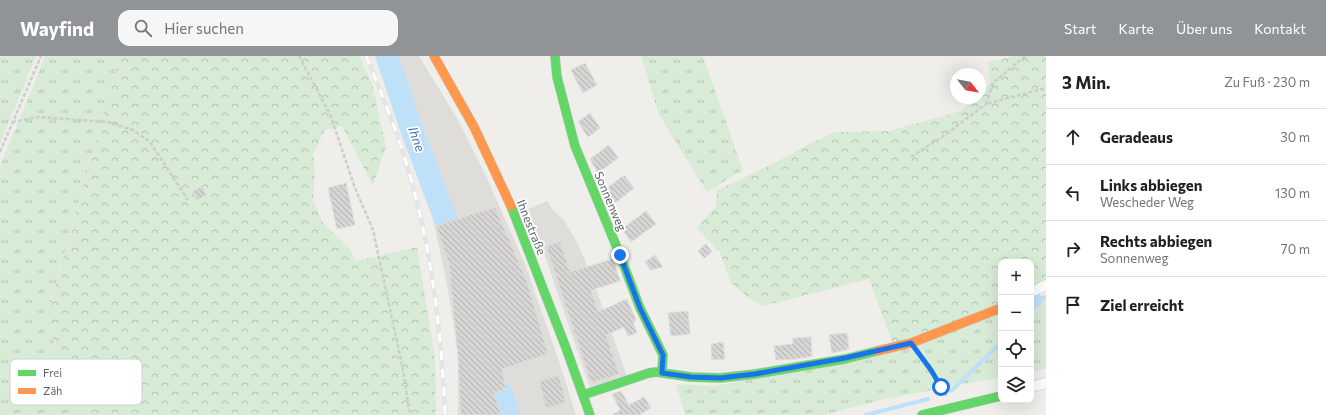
<!DOCTYPE html>
<html lang="de">
<meta charset="utf-8">
<style>
:root{--surface:#fff;--page:#f6f6f6;--text:#202124;--muted:#757577;--line:#e0e0e0;--accent:#919496}
body{margin:0;font-family:Commissioner,sans-serif;background:var(--page);color:var(--text)}
.controls{position:absolute;right:12px;bottom:12px;display:grid;overflow:hidden;border-radius:8px;box-shadow:0 4px 16px #0002}
.controls button{width:36px;height:36px;display:grid;place-items:center;padding:0;border:0;border-bottom:1px solid var(--line);background:var(--surface);color:var(--text);font:20px sans-serif}
.compass{position:absolute;left:950px;top:12px;width:36px;height:36px;border-radius:50%;background:var(--surface);box-shadow:0 4px 16px #0002;rotate:121deg}
.stop{position:absolute;width:12px;height:12px;margin:-9px;border:3px solid #1a73e8;border-radius:50%;background:#fff}
.stop.end{background:#1a73e8;border-color:#fff;box-shadow:0 1px 4px #0008}
.list{margin:0;padding:0;list-style:none}
h2{display:flex;justify-content:space-between;align-items:center;height:52px;margin:0;padding:0 16px;font-size:17px}
h2 small{font-size:13px;font-weight:400;color:var(--muted)}
.list li{display:grid;grid-template-columns:26px 1fr auto;gap:12px;align-items:center;box-sizing:border-box;height:56px;padding:0 16px;border-top:1px solid var(--line)}
.list b{display:block;font-size:15px;white-space:nowrap}
.list p{margin:0;font-size:13px;white-space:nowrap;color:var(--muted)}
.list em{font-size:13px;font-style:normal;color:var(--muted)}
.icon{flex:none;width:22px;height:22px;fill:none;stroke:currentColor;stroke-width:2;stroke-linecap:round;stroke-linejoin:round}
.map{position:relative;flex:none;width:1046px;height:359px;overflow:hidden}
header{display:flex;align-items:center;gap:24px;box-sizing:border-box;height:56px;padding:0 20px;background:var(--accent);color:#fff}
header strong{font-size:19px}
nav{display:flex;gap:22px;margin-inline-start:auto;font-size:14px}
.search{width:280px;height:36px;background:var(--page);display:flex;align-items:center;gap:10px;box-sizing:border-box;padding:0 14px;border-radius:12px;color:var(--muted);font-size:15px}
main{display:flex}
aside{flex:1;background:var(--surface)}
.map>svg:first-child{display:block}
.industrial{fill:#dfddda}
.grass{fill:url(#grass-tufts)}
.forest{fill:url(#forest-crowns)}
.lines{fill:none;stroke-linecap:round;stroke-linejoin:round}
.stream{stroke:#bfe0f9;stroke-width:4}
.canal{stroke:#bfe0f9;stroke-width:13}
.river{stroke:#bfe0f9;stroke-width:23}
.building{fill:url(#building-back-hatch);stroke:#deddd9}
.street-casing{stroke:#cbcccc;stroke-width:11}
.fast-casing{stroke:#cacacb;stroke-width:10}
.slow-casing{stroke:#cacacb;stroke-width:10}
.path{stroke:#cacfcc;stroke-width:2.5;stroke-dasharray:4 2;stroke-linecap:butt}
.street{stroke:#fdfcfc;stroke-width:10}
.fast{stroke:#63d668;stroke-width:9}
.slow{stroke:#ff974d;stroke-width:9}
.rail-casing{stroke:#e4e4e4;stroke-width:4.5}
.rail{stroke:#fff;stroke-width:3;stroke-dasharray:9;stroke-linecap:butt}
.route{stroke:#1a73e8;stroke-width:5}
.labels{text-anchor:middle;dominant-baseline:central;stroke-width:3.5;stroke-linejoin:round;paint-order:stroke}
.street-label{font-size:12px;fill:#5f6368;stroke:#fff}
.water-label{font-size:13px;font-style:italic;fill:#4174aa;stroke:#fff}
.key{fill:#fff;stroke:#cfd0d2;stroke-width:1}
.key-label{font-size:11px;fill:#5f6368}
</style>
<header>
<strong>Wayfind</strong>
<div class="search"><svg class="icon" aria-label="search" viewBox="0 0 24 24"><circle cx="10" cy="10" r="6"/><path d="M15 15l6 6"/></svg>Hier suchen</div>
<nav><a>Start</a><a>Karte</a><a>Über uns</a><a>Kontakt</a></nav>
</header>
<main>
<div class="map">
<svg width="1046" height="359" viewBox="0 0 1046 359">
<defs>
<pattern id="grass-tufts" width="24" height="20" patternUnits="userSpaceOnUse"><rect width="24" height="20" fill="#d8ebd6"/><path d="M3 7l-1-3M5 7V3M7 7l1-3M15 17l-1-3M17 17v-4M19 17l1-3" fill="none" stroke="#b2c2b1"/></pattern>
<pattern id="forest-crowns" width="20" height="18" patternUnits="userSpaceOnUse"><rect width="20" height="18" fill="#d8ebd6"/><path d="M2 6a3 3 0 1 1 6 0M12 15a3 3 0 1 1 6 0" fill="none" stroke="#b2c2b1"/></pattern>
<pattern id="building-back-hatch" width="6" height="6" patternUnits="userSpaceOnUse"><rect width="6" height="6" fill="#d6d5d3"/><path d="M-1 5l2 2M0 0l6 6M5-1l2 2" fill="none" stroke="#b1b0af"/></pattern>
</defs>
<rect width="100%" height="100%" fill="#efeeea"/>
<!-- industrial -->
<path class="industrial" d="M398,0H419L458,64L485,118L525,208L560,308L576,359H458V296L446,223L432,159L451,149Z
M547,145L553,154L563,163L576,184L590,216L627,320L590,332L529,153Z"/>
<!-- grass -->
<path class="grass" d="M0,0H36L0,88Z
M45,0H120L46,263L79,359H0V118L1,107L35,26Z
M641,0H703L743,114L707,136L659,59Z
M1046,243V313L1031,316V248Z
M1001,257V321L880,344L823,359H685L676,328L714,330L862,302Z"/>
<!-- forest -->
<path class="forest" d="M120,0H359L372,27L386,91L373,130L342,70L325,74L313,97L315,116L313,145L323,167L350,193L356,205L417,191L435,302L436,359H79L46,263Z
M1015,0H1046V224L1031,232V206H1001V248L893,288L869,223L763,250L749,242L731,227L720,196L697,172L716,150L717,134L771,109L809,88L836,76L889,75L961,55L976,42H980V38L990,27L988,6Z"/>
<g class="lines">
<!-- stream -->
<path class="stream" d="M1031,258L1036,244L1046,241
M951,335L1001,287
M866,359L928,343"/>
<!-- canal -->
<path class="canal" d="M1031,246L1036,244"/>
<!-- river -->
<path class="river" d="M387,0L414,80L446,165
M501,337L508,359"/>
</g>
<!-- building -->
<path class="building" d="M585,7L597,29L583,37L571,14Z
M590,57L600,72L588,81L578,66Z
M609,89L618,102L598,117L590,103Z
M624,119L634,132L615,147L605,134Z
M346,127L355,169L337,173L328,132Z
M202,130L206,139L197,144L192,136Z
M495,151L528,228L548,298L502,313L506,333L494,337L501,359H461L458,301L449,208L436,170Z
M646,155L656,168L631,186L622,173Z
M560,186L570,216L613,203L620,225L591,234L598,256L627,243L636,264L633,266L637,277L628,280L624,271L606,279L619,318L591,327L546,190Z
M706,188L712,196L704,202L698,195Z
M655,199L663,211L651,214L645,206Z
M688,255L690,278L671,280L668,257Z
M847,277L849,293L832,297L829,279Z
M811,281L812,300L795,303L776,304L774,290L793,288V282Z
M723,286L725,303L712,304L711,288Z
M559,319L566,347L546,352L539,325Z
M621,335L629,349L644,341L651,352L639,359H612L620,354L612,338Z"/>
<g class="lines">
<defs>
<path id="street" d="M1031,236L1046,229
M1031,331L1046,327"/>
<path id="fast" d="M555,0L557,21L575,90L620,199L640,252L663,299L662,317
M511,150L566,292L590,359
M583,339L649,317L656,316L691,321L720,322L755,318L845,303L877,295
M922,359L1001,340"/>
<path id="slow" d="M434,0L474,71L511,150
M877,295L911,287L1001,252"/>
</defs>
<!-- street casing -->
<use href="#street" class="street-casing"/>
<!-- fast casing -->
<use href="#fast" class="fast-casing"/>
<!-- slow casing -->
<use href="#slow" class="slow-casing"/>
<!-- path -->
<path class="path" d="M299,0L330,58L355,132L373,174L403,314L410,359
M1025,0L993,27L986,48L1046,32
M12,66L38,61L108,66L133,74L150,86L188,144
M0,96L41,0
M911,101L945,79L986,48
M918,296L947,340"/>
<!-- street -->
<use href="#street" class="street"/>
<!-- fast -->
<use href="#fast" class="fast"/>
<!-- slow -->
<use href="#slow" class="slow"/>
<defs>
<path id="rail" d="M366,0C384,43 402,87 413,131C433,205 442,283 445,359"/>
</defs>
<!-- rail casing -->
<use href="#rail" class="rail-casing"/>
<!-- rail -->
<use href="#rail" class="rail"/>
</g>
<g class="lines">
<!-- route -->
<path class="route" d="M620,199L640,252L663,299L662,317L691,321L720,322L755,318L845,302L911,287L931,314L941,331"/>
</g>
<g class="labels">
<!-- street labels -->
<g class="street-label">
<text transform="translate(611 145) rotate(67)">Sonnenweg</text>
<text transform="translate(532 171) rotate(68)">Ihnestraße</text>
</g>
<!-- water labels -->
<g class="water-label">
<text transform="translate(417 83) rotate(70)">Ihne</text>
</g>
</g>
<!-- legend -->
<rect x="10" y="303" width="132" height="46" rx="6" class="key"/>
<rect x="18" y="314" width="18" height="6" fill="#63d668"/>
<rect x="18" y="332" width="18" height="6" fill="#ff974d"/>
<g class="key-label">
<text x="43" y="321">Frei</text>
<text x="43" y="339">Zäh</text>
</g>
</svg>
<div class="controls">
<button>+</button>
<button>−</button>
<button><svg class="icon" aria-label="locate" viewBox="0 0 24 24"><circle cx="12" cy="12" r="6"/><path d="M12 2v4M12 18v4M2 12h4M18 12h4"/></svg></button>
<button><svg class="icon" aria-label="layers" viewBox="0 0 24 24"><path d="M12 4l9 5-9 5-9-5zM3 14l9 5 9-5"/></svg></button>
</div>
<svg class="compass" viewBox="-18 -18 36 36"><path d="M0-13l5 13h-10z" fill="#e53935"/><path d="M0 13l5-13h-10z" fill="#757577"/></svg>
<div class="stop" style="left:941px;top:331px"></div>
<div class="stop end" style="left:620px;top:199px"></div>
</div>
<aside>
<h2>3 Min.<small>Zu Fuß · 230 m</small></h2>
<ul class="list">
<li><svg class="icon" aria-label="ahead" viewBox="0 0 24 24"><path d="M12 20V5M6 11l6-6 6 6"/></svg><div><b>Geradeaus</b></div><em>30 m</em></li>
<li><svg class="icon" aria-label="left" viewBox="0 0 24 24"><path d="M17 20v-9H6M10 6l-5 5 5 5"/></svg><div><b>Links abbiegen</b><p>Wescheder Weg</p></div><em>130 m</em></li>
<li><svg class="icon" aria-label="right" viewBox="0 0 24 24"><path d="M7 20v-9h11M14 6l5 5-5 5"/></svg><div><b>Rechts abbiegen</b><p>Sonnenweg</p></div><em>70 m</em></li>
<li><svg class="icon" aria-label="arrive" viewBox="0 0 24 24"><path d="M6 21V4h12l-3 4 3 4H6"/></svg><div><b>Ziel erreicht</b></div></li>
</ul>
</aside>
</main>
